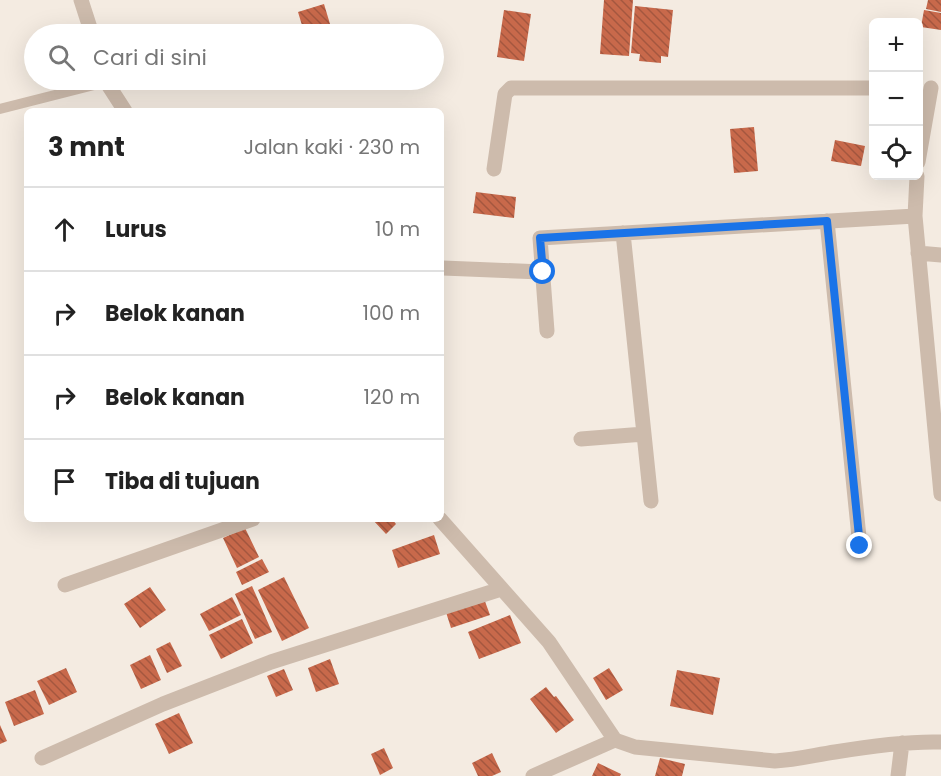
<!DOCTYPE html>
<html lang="id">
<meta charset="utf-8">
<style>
:root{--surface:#fff;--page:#f2f2f2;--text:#222;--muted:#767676;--line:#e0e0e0}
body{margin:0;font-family:Poppins,sans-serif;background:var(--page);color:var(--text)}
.controls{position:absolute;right:18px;top:18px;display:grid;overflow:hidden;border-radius:9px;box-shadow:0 6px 24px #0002}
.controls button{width:54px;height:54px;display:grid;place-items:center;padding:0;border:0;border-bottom:2px solid var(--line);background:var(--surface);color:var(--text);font:30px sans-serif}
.stop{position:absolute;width:18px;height:18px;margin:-14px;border:4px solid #1a73e8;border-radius:50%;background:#fff}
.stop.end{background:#1a73e8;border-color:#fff;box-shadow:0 2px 6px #0008}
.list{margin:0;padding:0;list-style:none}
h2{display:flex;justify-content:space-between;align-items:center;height:78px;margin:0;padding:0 24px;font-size:26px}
h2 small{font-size:20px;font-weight:400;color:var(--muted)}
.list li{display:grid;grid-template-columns:39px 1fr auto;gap:18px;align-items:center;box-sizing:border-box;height:84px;padding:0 24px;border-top:2px solid var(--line)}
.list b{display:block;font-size:22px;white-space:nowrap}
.list em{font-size:20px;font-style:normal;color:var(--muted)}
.icon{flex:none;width:33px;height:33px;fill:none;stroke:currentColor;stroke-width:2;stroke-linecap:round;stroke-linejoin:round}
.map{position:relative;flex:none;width:941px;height:776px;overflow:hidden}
.search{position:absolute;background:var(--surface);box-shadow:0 6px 24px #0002;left:24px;top:24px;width:420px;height:66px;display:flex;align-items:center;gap:15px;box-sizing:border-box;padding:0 21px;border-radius:33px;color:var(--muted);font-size:22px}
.panel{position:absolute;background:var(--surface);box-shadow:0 6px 24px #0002;left:24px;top:108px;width:420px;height:414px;border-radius:9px}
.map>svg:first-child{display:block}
.building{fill:url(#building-back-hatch)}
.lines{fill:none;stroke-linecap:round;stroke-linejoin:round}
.lane{stroke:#cdbbac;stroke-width:10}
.street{stroke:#cdbbac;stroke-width:15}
.route{stroke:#1a73e8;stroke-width:8}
</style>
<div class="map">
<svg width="941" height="776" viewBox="0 0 941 776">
<defs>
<pattern id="building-back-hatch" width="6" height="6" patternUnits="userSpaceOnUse" patternTransform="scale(1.5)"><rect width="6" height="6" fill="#c8694b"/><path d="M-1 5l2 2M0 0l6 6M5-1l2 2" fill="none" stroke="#a4573f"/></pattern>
</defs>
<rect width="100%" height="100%" fill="#f4ebe1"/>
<!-- building -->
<path class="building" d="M604,0H633L629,56L600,54Z
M928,0H941V12L926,9Z
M324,4L330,24L304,32L298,12Z
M635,6L673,10L668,57L661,56V63L639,61L640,54L631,53Z
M504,10L531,14L524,61L497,57Z
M924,10L941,13V30L921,27Z
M754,127L758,171L734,173L730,129Z
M835,140L865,146L861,166L831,161Z
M476,192L516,197L514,218L473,213Z
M372,519H392L396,524L386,534Z
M245,528L259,557L237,568L223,538Z
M434,535L440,554L398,568L392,550Z
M262,559L269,572L242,585L236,572Z
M284,577L309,628L282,641L258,590Z
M252,586L272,632L255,639L235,594Z
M150,587L166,610L140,628L124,604Z
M483,596L490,615L451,628L445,609Z
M232,597L241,615L209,631L200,614Z
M510,615L521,643L479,659L468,632Z
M242,619L253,643L221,659L209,635Z
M170,642L182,666L167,673L156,649Z
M150,655L161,680L141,689L130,665Z
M330,659L339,684L316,692L308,668Z
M66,668L77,692L49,705L37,681Z
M609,668L623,690L606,700L593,678Z
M284,669L293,690L276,697L267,676Z
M677,670L720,678L713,715L670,706Z
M546,687L554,697L556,696L574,720L556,733L530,699Z
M35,690L44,714L14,726L5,702Z
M179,713L193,743L169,754L155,724Z
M0,725L7,741L0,744Z
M384,748L393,768L380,775L371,754Z
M492,753L501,772L492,776H478L472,763Z
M660,758L685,764L682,776H655Z
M598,763L621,774L620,776H592Z"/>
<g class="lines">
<!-- lane -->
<path class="lane" d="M0,109L106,82"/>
<!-- street -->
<path class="street" d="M81,0L92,34
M105,80L125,111
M918,162L931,88
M494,169L505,94L511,88H874
M917,176L915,216L941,494
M827,221L860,547
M623,233L651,501
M918,253L941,255
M443,268L542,272
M547,331L540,238L915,216
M581,439L644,434
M440,519L549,642L615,740L635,747L775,761C796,760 815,755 835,752C870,746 906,741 941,742
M65,585L253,519
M42,758L163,704L271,662L501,589
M533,776L615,740
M898,776L902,743"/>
</g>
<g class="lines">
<!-- route -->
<path class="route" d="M543,272L540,238L827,221L860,546"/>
</g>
</svg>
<div class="controls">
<button>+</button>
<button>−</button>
<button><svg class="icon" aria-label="locate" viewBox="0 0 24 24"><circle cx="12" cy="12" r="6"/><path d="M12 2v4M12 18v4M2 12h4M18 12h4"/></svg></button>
</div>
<div class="stop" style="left:543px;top:272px"></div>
<div class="stop end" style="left:860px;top:546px"></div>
<div class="search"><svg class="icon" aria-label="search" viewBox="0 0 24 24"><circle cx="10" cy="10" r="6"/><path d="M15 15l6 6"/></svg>Cari di sini</div>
<section class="panel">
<h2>3 mnt<small>Jalan kaki · 230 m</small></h2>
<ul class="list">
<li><svg class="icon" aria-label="ahead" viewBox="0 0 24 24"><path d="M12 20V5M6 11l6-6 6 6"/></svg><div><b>Lurus</b></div><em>10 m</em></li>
<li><svg class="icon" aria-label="right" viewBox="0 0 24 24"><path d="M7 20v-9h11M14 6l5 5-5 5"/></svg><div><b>Belok kanan</b></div><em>100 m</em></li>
<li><svg class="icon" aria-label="right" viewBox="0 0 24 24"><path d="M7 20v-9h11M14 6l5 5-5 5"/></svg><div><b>Belok kanan</b></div><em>120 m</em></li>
<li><svg class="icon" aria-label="arrive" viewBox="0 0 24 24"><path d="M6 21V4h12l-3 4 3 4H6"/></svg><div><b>Tiba di tujuan</b></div></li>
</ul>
</section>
</div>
